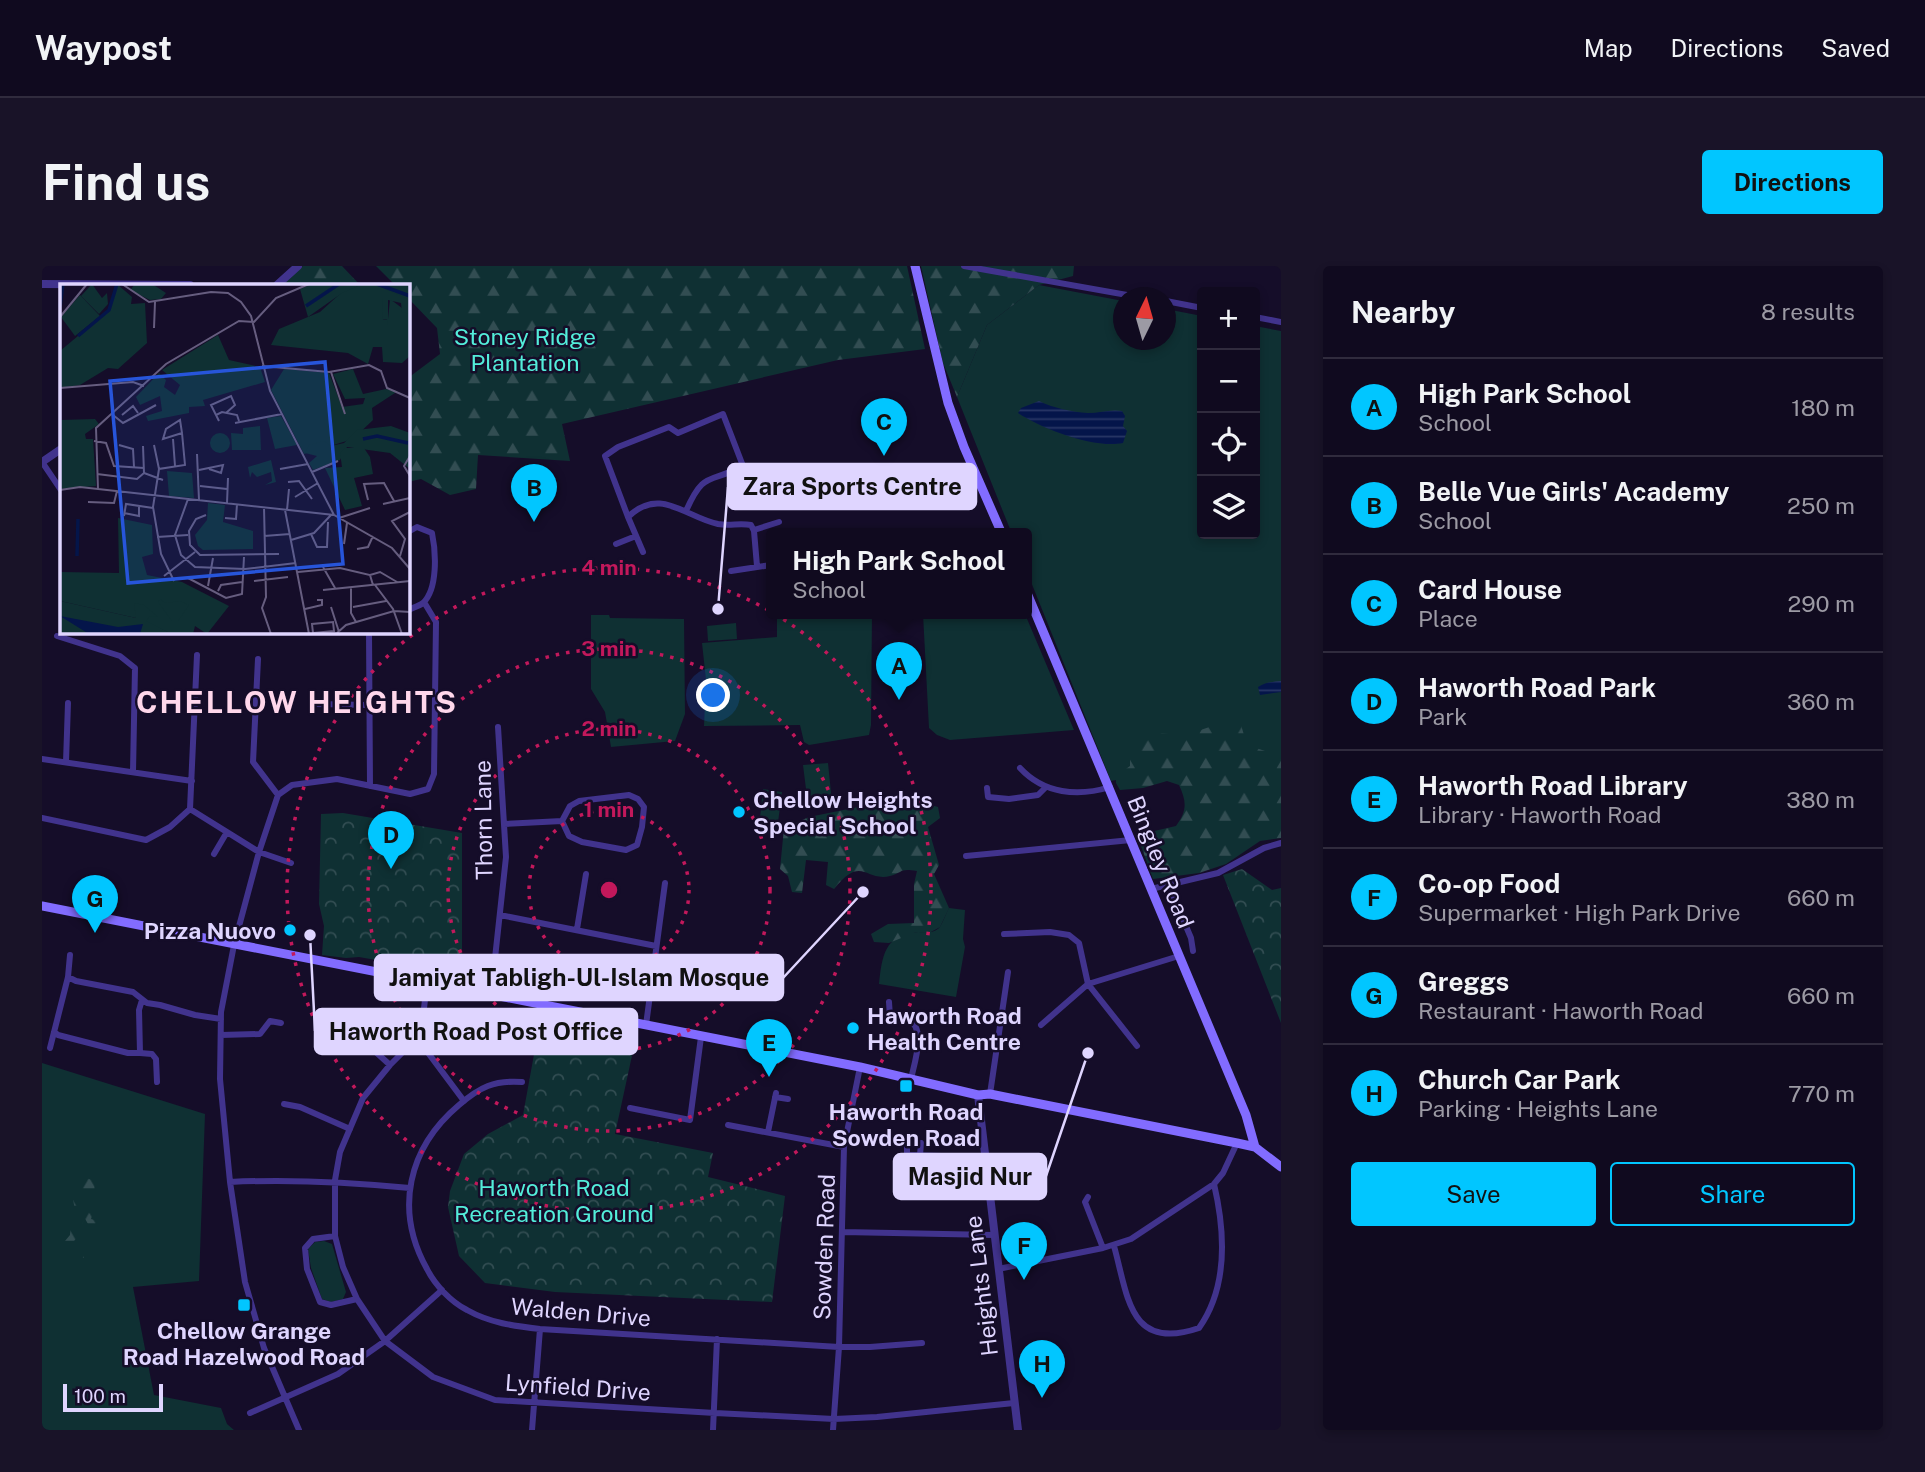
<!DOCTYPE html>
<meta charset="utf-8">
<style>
:root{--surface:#100a1f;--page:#191328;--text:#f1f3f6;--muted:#9c9aa4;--line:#302b3d;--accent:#01c6ff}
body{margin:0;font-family:"Public Sans",sans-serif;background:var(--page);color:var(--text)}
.controls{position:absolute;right:21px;top:21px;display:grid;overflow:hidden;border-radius:7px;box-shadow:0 4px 10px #0003}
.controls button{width:63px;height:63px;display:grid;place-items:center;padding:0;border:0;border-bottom:2px solid var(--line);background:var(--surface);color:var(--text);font:35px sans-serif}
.compass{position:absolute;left:1071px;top:21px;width:63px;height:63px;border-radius:50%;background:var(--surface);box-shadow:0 4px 10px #0003;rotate:5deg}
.scale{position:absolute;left:21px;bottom:18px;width:100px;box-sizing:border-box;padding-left:7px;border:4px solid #dfd5ff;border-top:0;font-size:19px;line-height:24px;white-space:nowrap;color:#dfd5ff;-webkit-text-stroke:5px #150d29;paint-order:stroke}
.you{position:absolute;left:672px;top:430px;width:24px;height:24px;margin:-18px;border:5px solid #fff;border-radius:50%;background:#1a73e8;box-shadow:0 0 0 10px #1a73e833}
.badge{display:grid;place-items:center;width:46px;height:46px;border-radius:50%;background:var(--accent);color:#111;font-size:23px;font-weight:700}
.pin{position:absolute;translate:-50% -58px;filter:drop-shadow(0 2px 4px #0008)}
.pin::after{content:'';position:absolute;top:37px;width:24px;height:21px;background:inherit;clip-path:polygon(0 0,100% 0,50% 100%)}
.popup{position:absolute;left:724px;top:262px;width:266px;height:91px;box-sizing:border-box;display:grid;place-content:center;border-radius:7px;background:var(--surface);filter:drop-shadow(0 2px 5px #0005);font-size:23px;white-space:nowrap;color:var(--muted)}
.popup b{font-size:26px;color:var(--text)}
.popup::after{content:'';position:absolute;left:50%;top:100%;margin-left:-14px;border:14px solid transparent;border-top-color:var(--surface)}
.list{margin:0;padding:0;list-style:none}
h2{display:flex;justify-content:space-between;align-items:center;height:91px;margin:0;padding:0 28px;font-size:30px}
h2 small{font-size:23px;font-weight:400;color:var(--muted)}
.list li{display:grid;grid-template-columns:46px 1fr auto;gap:21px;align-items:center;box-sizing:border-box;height:98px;padding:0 28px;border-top:2px solid var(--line)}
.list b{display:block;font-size:26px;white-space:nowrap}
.list p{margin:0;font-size:23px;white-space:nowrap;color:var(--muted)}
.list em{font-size:23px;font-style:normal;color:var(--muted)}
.actions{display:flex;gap:14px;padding:21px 28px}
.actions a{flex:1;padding:16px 0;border:2px solid var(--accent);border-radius:7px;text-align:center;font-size:24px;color:var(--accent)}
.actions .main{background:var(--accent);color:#111}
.icon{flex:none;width:38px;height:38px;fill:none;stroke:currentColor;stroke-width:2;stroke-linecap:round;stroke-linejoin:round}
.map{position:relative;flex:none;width:1239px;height:1164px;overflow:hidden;border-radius:7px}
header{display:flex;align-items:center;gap:42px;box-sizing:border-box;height:98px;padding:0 35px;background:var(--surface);border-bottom:2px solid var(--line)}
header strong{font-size:33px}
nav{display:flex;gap:38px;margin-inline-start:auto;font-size:24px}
.intro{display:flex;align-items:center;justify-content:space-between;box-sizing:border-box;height:168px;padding:0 42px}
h1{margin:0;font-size:49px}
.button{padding:18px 32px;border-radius:7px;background:var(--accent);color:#111;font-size:24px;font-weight:700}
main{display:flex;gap:42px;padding:0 42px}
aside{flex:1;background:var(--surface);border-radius:7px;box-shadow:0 4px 10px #0003}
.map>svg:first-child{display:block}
.grass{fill:#0f3033}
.forest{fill:url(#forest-firs)}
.park{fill:url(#park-crowns)}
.water{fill:url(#water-rules)}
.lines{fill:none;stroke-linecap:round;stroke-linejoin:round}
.minor{stroke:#41338d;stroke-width:6}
.tertiary{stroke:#41338d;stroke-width:8}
.secondary{stroke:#826cff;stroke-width:9}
.ring{fill:none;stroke:#c2185b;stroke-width:3.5;stroke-dasharray:3.5 7}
.poi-dot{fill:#01c6ff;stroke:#150d29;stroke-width:2.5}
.labels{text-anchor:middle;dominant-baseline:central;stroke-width:5;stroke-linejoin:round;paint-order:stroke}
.park-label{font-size:23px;fill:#53edda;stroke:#150d29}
.poi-label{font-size:23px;font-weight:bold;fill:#dfd5ff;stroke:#150d29;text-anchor:start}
.street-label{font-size:23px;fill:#dfd5ff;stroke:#150d29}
.district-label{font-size:30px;font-weight:bold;letter-spacing:2px;fill:#ffd7eb;stroke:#150d29}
.inset-river{fill:none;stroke:#04154a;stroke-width:3.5}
.inset-road{fill:none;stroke:#665d7f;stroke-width:2}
.view{fill:#2755da;fill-opacity:0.15;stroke:#2755da;stroke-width:3.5}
.inset-edge{fill:none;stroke:#dfd5ff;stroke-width:3.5}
.centre{fill:#c2185b;stroke:#150d29;stroke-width:3.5}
.ring-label{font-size:21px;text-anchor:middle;font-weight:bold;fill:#c2185b;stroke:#150d29;stroke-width:5;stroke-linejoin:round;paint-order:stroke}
.leader{fill:none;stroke:#dfd5ff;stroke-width:2.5}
.callout-dot{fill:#dfd5ff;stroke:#150d29;stroke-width:2.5}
.callout{fill:#dfd5ff;stroke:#dfd5ff;stroke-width:2.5}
.callout-label{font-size:24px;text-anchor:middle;font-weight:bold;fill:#111}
</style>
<header>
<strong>Waypost</strong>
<nav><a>Map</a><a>Directions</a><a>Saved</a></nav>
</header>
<div class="intro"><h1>Find us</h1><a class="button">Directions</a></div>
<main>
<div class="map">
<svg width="1239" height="1164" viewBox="0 0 1239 1164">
<defs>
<pattern id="forest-firs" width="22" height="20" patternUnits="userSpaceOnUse" patternTransform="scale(1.75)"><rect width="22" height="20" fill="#0f3033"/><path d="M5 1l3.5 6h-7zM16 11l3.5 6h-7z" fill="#324d52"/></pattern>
<pattern id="park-crowns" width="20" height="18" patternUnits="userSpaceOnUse" patternTransform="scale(1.75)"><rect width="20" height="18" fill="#0f3033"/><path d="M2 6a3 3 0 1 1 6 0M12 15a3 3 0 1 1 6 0" fill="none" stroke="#324d52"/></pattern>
<pattern id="water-rules" width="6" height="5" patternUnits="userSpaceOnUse" patternTransform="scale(1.75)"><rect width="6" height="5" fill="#04154a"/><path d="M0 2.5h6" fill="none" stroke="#283665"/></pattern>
</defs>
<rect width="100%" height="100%" fill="#150d29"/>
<!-- grass -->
<path class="grass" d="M997,19L1081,35L1082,74H1124V43L1160,50V268H1213V60L1239,65V489L1216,487L1069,515L985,306V268H970L915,131L945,59Z
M735,348H830L829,459L827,469L767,479L762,476L758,459L662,460L664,414L660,377L735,371Z
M881,348H983L1032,464L908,474L895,469L887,462Z
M549,349H567L568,352L642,353L643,448L633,475L569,481L563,446L549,423Z
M694,357L695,373L666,375L665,360Z
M786,497L790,536L766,539L761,499Z
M721,523L740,526L735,564L717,561Z
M907,642L923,644L921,673L923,681L914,731L837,718C840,691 842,668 876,666C884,666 890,668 897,662C901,657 904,647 907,642Z
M0,797L163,848L157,1015L91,1021L112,1129L179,1142L185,1158L192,1164H0Z
M282,975L290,978L304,1026L301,1033L289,1036L280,1033L269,1002L266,983L273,976Z"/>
<!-- forest -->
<path class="forest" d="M261,0H300L318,19H241Z
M334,0H865L883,83L796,94L520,158L528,195L436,189L434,223L408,229L379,213L366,216V112L398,88L395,62L366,32V19H353Z
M879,0H1032L1031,10L997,19L945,59L915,131L901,97Z
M1191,453L1199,459L1205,479L1229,487L1239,485V572L1218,575L1184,598L1157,607L1111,613L1095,569L1134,560C1145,545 1145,536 1137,519L1125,515L1101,522L1078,524L1074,517V510L1088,500V490L1106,468L1119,467L1141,470Z
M846,535L862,543L881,537L896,541L898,552L886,561L897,599L892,608L907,642L898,661L887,667L874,666L847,677L832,676L829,668L846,658L872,657V618L875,605C857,602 862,606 848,610C823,616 820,588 792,623L784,619L786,596L764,594L760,627L750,626L746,610L738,603L742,562L767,551Z
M44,912L53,915L52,929L42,931L44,938L55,936L49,953L57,955L55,962L49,963L42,951L39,967L32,975L42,981V992C31,993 26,988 18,981L28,969L29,958L35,952L31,934Z"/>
<!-- park -->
<path class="park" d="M301,547L420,567V714L373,706L357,698L317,691L304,692L280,689L282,660L277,638L279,548Z
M1200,603L1230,624L1239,622V757L1181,609Z
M499,750L594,771L573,868L671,887L666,911L743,930L730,1036L513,1026L443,1017L417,990L406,941L408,925L422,888L446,868L481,849Z"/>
<!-- water -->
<path class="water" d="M997,135C1011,142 1030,146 1046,147C1058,147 1068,143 1080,145L1083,150L1081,160L1085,165L1081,177C1053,183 1000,163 976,147L979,142Z
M1239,415V426L1218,429L1216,421C1224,416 1230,416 1239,415Z"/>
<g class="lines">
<!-- minor -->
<path class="minor" d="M922,0L1102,32
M1124,35L1160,42
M1213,51L1239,56
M0,196L19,224
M586,251L563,190L576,181L627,161L636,167L681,148L701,200C667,218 662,204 644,245
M712,264L737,256
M366,266L375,261L390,267C394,286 396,323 381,337C377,340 370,342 366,344
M574,278L594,270
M601,286L586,251C618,220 643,251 676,258C687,260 698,257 709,259L712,265L715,300
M689,305L729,299
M327,366L328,520
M15,370L78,390L93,402L91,506
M155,389L148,543L217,586L249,597
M216,393L211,496L236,529
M274,438L328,439
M0,493L150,515
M24,496L26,437
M978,502C1002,528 1036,531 1068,521
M945,522L946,531L967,533L996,529L1003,522
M0,552L104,574L128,561L148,543
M462,558L520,555L528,540L537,535L587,529L596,533L602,541L600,561L595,579L584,584L540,576L527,570L520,555
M172,588L185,566
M924,590L1089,574
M1126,618L1149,672L1151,685
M1109,623L1176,607L1222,582L1239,577
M458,649L614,680
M535,663L544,608
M962,668L1008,666L1027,669L1037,677L1046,718L1095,780
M26,711L28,689
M385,716L380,760L375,772L348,799L321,832L298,886L293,914V970L301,1001L315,1033L343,1075L391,1111L453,1134L673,1147L792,1153L835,1151L972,1137
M449,729L464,591L456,461
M847,736L848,751C854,752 861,751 866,753C885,762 872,798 869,813
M604,759L623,617
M999,759L1046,718L1137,690
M12,766L16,769L86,787H98L97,744L100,734
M275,766L325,778L348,799
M179,769L218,768L228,755L239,757
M375,772L422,835
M8,782L26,711L34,715L91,726L105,737L118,739L153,749L179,753
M98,787L110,788L114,793L115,816
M480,816C452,814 438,821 417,839C366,882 352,944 385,1003C393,1019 409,1036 425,1044C448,1057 472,1060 498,1063L797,1081H828L880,1077
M948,828L966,706
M733,831L746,833
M242,838L258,841L308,863
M588,842L648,854L659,771
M686,859L802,881
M726,866L734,827
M878,889L879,877L865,876V889C891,890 917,889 943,895
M875,903L945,906
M188,916C249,913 307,916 368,922
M1046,931L1043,936L1061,982
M801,966L952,969
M293,970L271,973L263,982L265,1003L278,1036L289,1039L315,1033
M1072,980C1086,1030 1087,1086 1157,1062C1186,1021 1183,965 1172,918
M956,1003L1061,982L1089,973L1172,918L1181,907L1195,877
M208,1147L296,1108L343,1075L400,1024
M257,1164L222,1082L203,1016L188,916L178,813L179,746L192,679L217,586L236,529L250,519L295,513L368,528L386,523L392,508L394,356L382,336
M490,1164L498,1063
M671,1164L675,1073
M791,1164L797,1081L802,881L818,801"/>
<!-- tertiary -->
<path class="tertiary" d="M0,18L148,19
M235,19L256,0
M0,196L19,183
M936,829L976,1164"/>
<!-- secondary -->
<path class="secondary" d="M873,0L906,137L922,181L960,268
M985,327L1204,849L1213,881
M0,640L818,801L936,829L948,828L1195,877L1213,881L1239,901"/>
</g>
<!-- distance rings -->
<g class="ring">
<circle cx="567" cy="624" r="80"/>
<circle cx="567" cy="624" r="161"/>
<circle cx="567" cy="624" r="241"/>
<circle cx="567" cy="624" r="322"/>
</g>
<!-- markers -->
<g class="poi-dot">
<circle cx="697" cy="546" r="7"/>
<circle cx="248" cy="664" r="7"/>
<circle cx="811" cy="762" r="7"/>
<rect x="857" y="813" width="14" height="14" rx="3.5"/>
<rect x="195" y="1032" width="14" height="14" rx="3.5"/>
</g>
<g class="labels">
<!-- park labels -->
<g class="park-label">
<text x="483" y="70">Stoney Ridge<tspan x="483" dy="26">Plantation</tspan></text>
<text x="512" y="921">Haworth Road<tspan x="512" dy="26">Recreation Ground</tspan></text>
</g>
<!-- poi labels -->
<g class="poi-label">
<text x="711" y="533">Chellow Heights<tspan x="711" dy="26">Special School</tspan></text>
<text x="234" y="664" text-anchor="end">Pizza Nuovo</text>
<text x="825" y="749">Haworth Road<tspan x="825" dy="26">Health Centre</tspan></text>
<text x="864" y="845" text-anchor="middle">Haworth Road<tspan x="864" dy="26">Sowden Road</tspan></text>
<text x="202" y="1064" text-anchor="middle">Chellow Grange<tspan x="202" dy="26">Road Hazelwood Road</tspan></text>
</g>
<!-- street labels -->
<g class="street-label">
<text transform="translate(441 554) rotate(-91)">Thorn Lane</text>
<text transform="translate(1119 596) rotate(68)">Bingley Road</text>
<text transform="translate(782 981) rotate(-88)">Sowden Road</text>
<text transform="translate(939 1020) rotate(-97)">Heights Lane</text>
<text transform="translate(539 1046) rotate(5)">Walden Drive</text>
<text transform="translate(536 1121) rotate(4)">Lynfield Drive</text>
</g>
<!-- district labels -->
<g class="district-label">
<text x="255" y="436">CHELLOW HEIGHTS</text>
</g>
</g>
<!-- overview -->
<g transform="translate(18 18)">
<rect width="350" height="350" fill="#150d29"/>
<path d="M57,0L72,13L71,20L85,19L87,59L58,85L48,84L20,101L0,104V67L49,26ZM75,0H92L106,9L101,15L90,16L70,6ZM303,0H307V13L323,12V36L328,35L330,15L350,30V72L342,79L323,78L322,63H313L308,80L288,69L211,61L219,45L260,28L282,8ZM224,85L269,89L282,123L303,120L305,114L285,115L273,90L293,85L303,110L326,105L338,107L312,124L313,136L293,155L244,170L211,106ZM221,132L237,161L215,165L207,134ZM35,135L39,140L25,150L26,155H33L36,202L0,205V136ZM200,142L201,166H172L171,149L183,150V144ZM150 159a10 10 0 1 1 20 0a10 10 0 1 1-20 0ZM58,234L92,241L93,270L82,273L87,291L122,298L169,322L147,350L135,342L133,350H112L76,334L0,317V288L59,289Z" fill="#0f3033"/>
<path d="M252,0L277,2L303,0L282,9L248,33L240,5ZM307,0H350V30L342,28L341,19L328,16V41L327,35L322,36L323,13H307ZM20,11L40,32L15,52L1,33ZM158,51L169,76L200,83L205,98L143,116L145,122L129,123V129L88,137L86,132L102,127L100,112L80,121L76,113L99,89L106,96L104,103L115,111L120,101L102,86ZM331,142L350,149V185L330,169L287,163L280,176L253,186L249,179L257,172L245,169L249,161L264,157L271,162L284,159L297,146ZM211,176L216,198L205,201L212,197L211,188L197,193L192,188L190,194L188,183ZM100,315L105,319L120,317L129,321L118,337H112L98,318ZM0,317L76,334L74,319L84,321L98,333L90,332L86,337L112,350H0Z" fill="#0f3033"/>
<path d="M32,0L42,14L47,9L48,20L39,30L21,12ZM316,0H350V16L316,1ZM285,164H304L310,173L313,190L294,194L302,222L285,226L265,184L282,183L280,169ZM107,187L132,189L134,214L109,212ZM148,219L165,221L163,238L193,247V265L143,266L138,262L135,251L147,236Z" fill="#0f3033"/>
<path d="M0,332L58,343L83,340L80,350H29Z" fill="#04154a"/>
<path class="inset-river" d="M317,0L350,12M246,22L279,0M0,23L3,0M18,52L49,26L57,0M303,155L317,152L348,159M17,272L18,235"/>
<path class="inset-road" d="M62,0L89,18L151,8L168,9L181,18L191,32L210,107L274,231M0,33L27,0M94,44L95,18M202,82L269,88L309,81L321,87L327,104L350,114M271,88L285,130M0,104L73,98L84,102M53,131L63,139L96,121M62,131L73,122L78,129M156,131L151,121L171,112L175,121L166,129M120,136L122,149L103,155L106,145ZM159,137L156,131L162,128L177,131L179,137M175,139L222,130M113,155L115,182M34,157L46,159L54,182L84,184M59,161L73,165L74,183M94,161L99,185M83,162L84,189L103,196M137,170L139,216M350,172L344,182L350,192M220,185L248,180M139,186L163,181L161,189L149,185M252,188L278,177M37,190L77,195L84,189M228,198L239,197L252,215M140,202L167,205M38,205L36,144L106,80L179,37L194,38L216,14L249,0M0,206L20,203L274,231L332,264L350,285M235,213L258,199M128,215L115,251L121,271L135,283L185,285L236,279M308,216L304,200L324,199L334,217M28,218L54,219L57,207M167,219L168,194M323,220L350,214M204,223L206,313L202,324L211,350M225,226L249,350M227,226L229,205M64,229L79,232V223M146,231L136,235L129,247L130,261L140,271L219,270M64,232L66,220L93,224M165,234L176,235L177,220M279,234L310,224M251,250L257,263H267L268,238M204,252L230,250M97,253L128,251M231,256L254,249L271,231M284,260L287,239M297,265L308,263L313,252M340,272L345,255L332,237L350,228M263,283L275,304M238,288L280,284L310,291L313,301M310,291L320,288L337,298M104,292L135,268M128,294L166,314L182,310L184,273M114,297L101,270L93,223L99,185L125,181L122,149M194,297L228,293M315,301L333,325L342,350M148,302L153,274M291,303V329L296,338M263,306L350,297M158,307L161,301L182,298M271,323L279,348M293,323L326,317M245,325L262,321V316H257M273,338L274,347L253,349L252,340ZM277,349L286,341L334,327L350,328"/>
<path class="view" d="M265,78L283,280L68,299L50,97Z"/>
<rect width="350" height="350" class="inset-edge"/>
</g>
<circle cx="567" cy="624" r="10" class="centre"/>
<g class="ring-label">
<text x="567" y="309">4 min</text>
<text x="567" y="390">3 min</text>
<text x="567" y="470">2 min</text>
<text x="567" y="551">1 min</text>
</g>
<!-- callouts -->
<path class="leader" d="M676 343L686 221M821 626L741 712M268 669L273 765M1046 787L1004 910"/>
<g class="callout-dot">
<circle cx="676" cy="343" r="7"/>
<circle cx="821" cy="626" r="7"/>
<circle cx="268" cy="669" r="7"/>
<circle cx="1046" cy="787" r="7"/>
</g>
<g class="callout">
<rect x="686" y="198" width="248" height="45" rx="7"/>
<rect x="333" y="689" width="408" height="45" rx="7"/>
<rect x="273" y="743" width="322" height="45" rx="7"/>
<rect x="852" y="888" width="152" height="45" rx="7"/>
</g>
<g class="callout-label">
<text x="810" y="229">Zara Sports Centre</text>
<text x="537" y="720">Jamiyat Tabligh-Ul-Islam Mosque</text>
<text x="434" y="774">Haworth Road Post Office</text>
<text x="928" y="919">Masjid Nur</text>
</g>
</svg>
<div class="controls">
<button>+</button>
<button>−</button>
<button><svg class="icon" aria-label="locate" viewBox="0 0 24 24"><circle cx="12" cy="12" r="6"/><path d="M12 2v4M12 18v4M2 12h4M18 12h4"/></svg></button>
<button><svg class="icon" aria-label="layers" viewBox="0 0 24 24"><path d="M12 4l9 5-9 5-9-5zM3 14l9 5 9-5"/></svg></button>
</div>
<svg class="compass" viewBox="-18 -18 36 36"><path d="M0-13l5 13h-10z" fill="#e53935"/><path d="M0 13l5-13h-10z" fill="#9c9aa4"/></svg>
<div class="scale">100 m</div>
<div class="you"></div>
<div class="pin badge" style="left:857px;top:434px">A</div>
<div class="popup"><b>High Park School</b>School</div>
<div class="pin badge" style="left:492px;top:256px">B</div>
<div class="pin badge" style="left:842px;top:190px">C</div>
<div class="pin badge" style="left:349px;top:603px">D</div>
<div class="pin badge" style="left:727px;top:811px">E</div>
<div class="pin badge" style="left:982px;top:1014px">F</div>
<div class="pin badge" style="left:53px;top:667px">G</div>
<div class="pin badge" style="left:1000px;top:1132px">H</div>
</div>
<aside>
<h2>Nearby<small>8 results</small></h2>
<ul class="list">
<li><span class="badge">A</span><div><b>High Park School</b><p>School</p></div><em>180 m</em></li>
<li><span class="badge">B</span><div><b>Belle Vue Girls' Academy</b><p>School</p></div><em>250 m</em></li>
<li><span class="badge">C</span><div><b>Card House</b><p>Place</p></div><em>290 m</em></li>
<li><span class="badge">D</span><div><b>Haworth Road Park</b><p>Park</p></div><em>360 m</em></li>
<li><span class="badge">E</span><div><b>Haworth Road Library</b><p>Library · Haworth Road</p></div><em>380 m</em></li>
<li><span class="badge">F</span><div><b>Co-op Food</b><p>Supermarket · High Park Drive</p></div><em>660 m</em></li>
<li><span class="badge">G</span><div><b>Greggs</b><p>Restaurant · Haworth Road</p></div><em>660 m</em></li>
<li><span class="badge">H</span><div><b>Church Car Park</b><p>Parking · Heights Lane</p></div><em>770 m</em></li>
</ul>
<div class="actions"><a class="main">Save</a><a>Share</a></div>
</aside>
</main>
